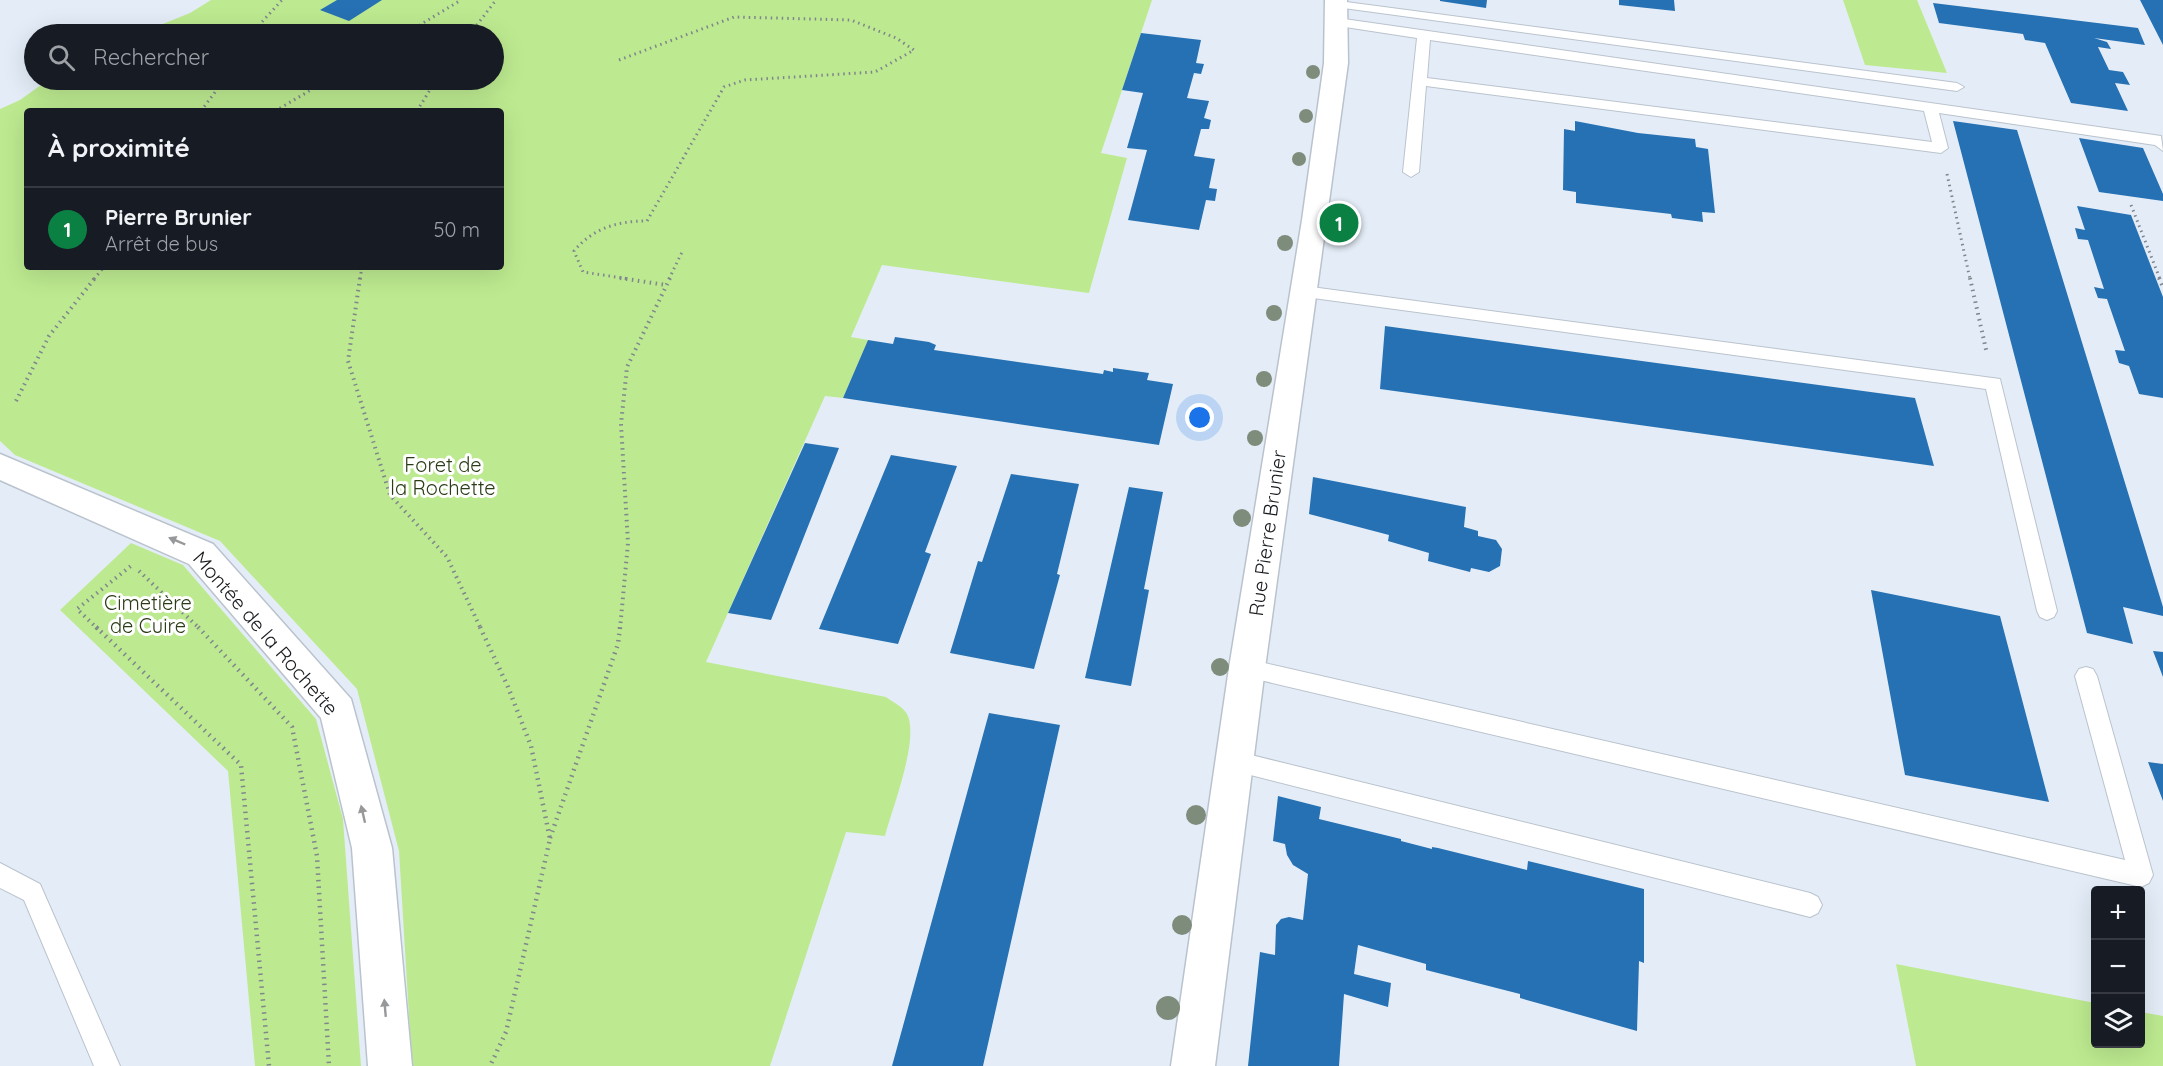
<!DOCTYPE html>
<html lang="fr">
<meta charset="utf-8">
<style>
:root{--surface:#171b24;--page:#242831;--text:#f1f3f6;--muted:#9ea1a6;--line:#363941;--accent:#0b8043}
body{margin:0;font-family:Quicksand,sans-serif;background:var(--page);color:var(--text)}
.controls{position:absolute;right:18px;bottom:18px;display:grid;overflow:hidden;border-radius:6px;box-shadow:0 6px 24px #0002}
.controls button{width:54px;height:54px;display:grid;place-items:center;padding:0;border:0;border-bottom:2px solid var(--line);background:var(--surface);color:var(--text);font:30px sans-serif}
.you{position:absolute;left:1200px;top:418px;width:21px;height:21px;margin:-15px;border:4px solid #fff;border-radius:50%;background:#1a73e8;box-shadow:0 0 0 9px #1a73e833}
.badge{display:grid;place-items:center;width:39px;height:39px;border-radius:50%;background:var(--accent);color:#fff;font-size:20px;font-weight:700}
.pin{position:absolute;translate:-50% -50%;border:3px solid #fff;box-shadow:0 2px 6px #0006}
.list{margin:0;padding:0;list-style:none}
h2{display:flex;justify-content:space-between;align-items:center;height:78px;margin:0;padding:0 24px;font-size:26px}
h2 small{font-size:20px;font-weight:400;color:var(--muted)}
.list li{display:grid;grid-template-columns:39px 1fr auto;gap:18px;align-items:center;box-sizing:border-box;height:84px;padding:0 24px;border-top:2px solid var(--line)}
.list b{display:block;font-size:22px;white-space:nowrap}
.list p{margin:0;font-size:20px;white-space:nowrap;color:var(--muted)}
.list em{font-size:20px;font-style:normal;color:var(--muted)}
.icon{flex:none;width:33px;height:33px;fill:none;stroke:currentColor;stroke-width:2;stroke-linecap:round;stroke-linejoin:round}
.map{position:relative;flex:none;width:2163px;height:1066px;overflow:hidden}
.search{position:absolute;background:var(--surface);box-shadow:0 6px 24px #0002;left:24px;top:24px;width:480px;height:66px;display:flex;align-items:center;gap:15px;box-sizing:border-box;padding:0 21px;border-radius:33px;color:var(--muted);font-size:22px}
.panel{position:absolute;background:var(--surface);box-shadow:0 6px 24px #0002;left:24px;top:108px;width:480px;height:162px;border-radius:6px}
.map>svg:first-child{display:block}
.green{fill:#bdea90;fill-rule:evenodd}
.building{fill:#2671b3}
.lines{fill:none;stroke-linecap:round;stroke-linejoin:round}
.lane-casing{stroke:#bac3cd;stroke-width:2}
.street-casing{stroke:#bac3cd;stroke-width:3}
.path-far2{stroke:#80868d;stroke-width:3;stroke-dasharray:1.5 4;stroke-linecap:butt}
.path-far1{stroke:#80868d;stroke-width:4;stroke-dasharray:1.5 4.5;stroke-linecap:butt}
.path{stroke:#80868d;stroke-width:4.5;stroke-dasharray:1.5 5;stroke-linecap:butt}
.lane{fill:#fff;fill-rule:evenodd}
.street{fill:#fff;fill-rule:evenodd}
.tree{fill:#7e8c7c}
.oneway{fill:#97989a}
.labels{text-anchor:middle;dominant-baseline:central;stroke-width:6;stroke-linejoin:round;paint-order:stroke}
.park-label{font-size:20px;fill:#2b3c17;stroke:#fff}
.street-label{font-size:20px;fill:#171a1e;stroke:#fff}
</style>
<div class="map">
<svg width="2163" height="1066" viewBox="0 0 2163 1066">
<rect width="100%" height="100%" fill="#e4edf7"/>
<!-- green -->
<path class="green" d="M211,0H1152L1101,153L1127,158L1089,293L882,265L851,337L868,340L843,398L825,396L706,662L886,697C893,702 903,707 907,714C920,738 892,809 885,836L846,832L770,1066H412L399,851L357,689L220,541L15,455L0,441V109L20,100L48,80H494V34H138L190,13ZM27,111H501V267H27Z
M1843,0H1917L1947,73L1865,65Z
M131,543L183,565L316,719L343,819L361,1066H255L228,771L60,610Z
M1896,964L2095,1003L2096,1044H2140L2141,1012L2163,1016V1066H1916Z"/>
<!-- building -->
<path class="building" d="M337,0H382L349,21L320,10Z
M1440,0H1487L1486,8L1440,1Z
M1619,0H1674L1675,11L1619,5Z
M2140,0H2163V45Z
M1933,3L2138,28L2145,45L2094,38L2107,42L2111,49L2098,47L2109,70L2123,72L2130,85L2115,83L2128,111L2071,103L2045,43L2025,40L2023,34L1939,23Z
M1141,33L1201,40L1196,63L1204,64L1201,74L1194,73L1187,98L1209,101L1204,118L1211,120L1209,129H1201L1194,156L1215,159L1209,188L1217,189L1215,201L1206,200L1199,230L1128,220L1147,150L1127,148L1143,93L1122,90Z
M1575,121L1638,133L1695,139L1696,147L1708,149L1715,213L1702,212L1703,222L1672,218L1671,214L1576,203V192L1563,190L1564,129L1575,131Z
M1953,121L2017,130L2163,607V616L2123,607L2133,644L2087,633Z
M2079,138L2143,148L2163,194V201L2099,192Z
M2077,206L2131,215L2163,297V398L2139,394L2129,366L2119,363L2115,350L2125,351L2107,299L2098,298L2094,287L2104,289L2088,240L2078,239L2075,228L2085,230Z
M1385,326L1915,398L1934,466L1380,389Z
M895,337L929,342L936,345L934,350L1103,374L1104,370L1113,372V368L1149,373L1147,380L1173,384L1159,445L843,398L868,340L893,344Z
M805,443L839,448L771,620L728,613Z
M891,455L957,466L925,552L931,554L898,644L819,629Z
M1011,474L1079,484L1057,574L1060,575L1034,669L950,653L978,561L982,562Z
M1313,477L1466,507L1464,527L1478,531V536L1496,540L1502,549L1500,566L1489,572L1471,568L1470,572L1428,561L1429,553L1388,541L1389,535L1309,514Z
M1129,487L1163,492L1144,589L1149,590L1131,686L1085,678Z
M1871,590L2000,616L2049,802L1905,775Z
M2153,651L2163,652V677Z
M989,713L1060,725L983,1066H892Z
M2148,762L2163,764V801Z
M1278,796L1321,807L1319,819L1401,839V841L1432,849V847L1438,848L1527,870L1528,861L1644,889V963L1639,961L1637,1031L1520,998V994L1426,970V964L1358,945L1354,974L1391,983L1388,1007L1344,994L1339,1066H1248L1260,952L1275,955L1276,925L1281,919L1289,917L1303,920L1308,874L1293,865L1287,855L1285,844L1273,841Z"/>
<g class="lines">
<defs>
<path id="lane" d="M1331,0L1957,83L1964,87L1957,91L1336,7L1329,3Z
M1337,18L2161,136L2163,151L2155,145L1939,113L1948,148L1941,153L1426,86L1419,172L1411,177L1403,172L1417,38L1332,25L1330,22ZM1430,40L1924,111L1932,142L1427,78Z
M1304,286L2000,379L2057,611L2054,617L2047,620L2040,617L2037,611L1986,389L1298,296L1296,292L1298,288Z
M1247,659L2125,860L2075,676L2079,669L2086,667L2093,669L2097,676L2153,875L2149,883L2141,887L1247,677L1240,675L1236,668L1240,661Z
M1235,751L1810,893L1818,897L1822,905L1818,913L1810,917L1235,771L1227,768L1224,761L1227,754Z
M0,863L40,884L120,1066H94L24,900L0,888Z"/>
<path id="street" d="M1325,0H1347L1348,63L1265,668L1215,1066H1171L1229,668L1302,220L1324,63Z
M0,454L213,544L351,699L392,848L412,1066H368L352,848L321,718L189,564L0,480Z"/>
</defs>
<!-- lane casing -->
<use href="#lane" class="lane-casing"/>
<!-- street casing -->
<use href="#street" class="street-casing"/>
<!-- path-far2 -->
<path class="path-far2" d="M251,34L282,0
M405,34L461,0
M470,34L496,0
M619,60L734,17L851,20L896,38L914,50L875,72L745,80L724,87L647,221C618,221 593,228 574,251L583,272L629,279
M201,111L224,80
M275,111L328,80
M417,111L436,80
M1947,174L1970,279
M2131,205L2160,279
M94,279L104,267
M360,279L362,267
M669,279L683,250"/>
<!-- path-far1 -->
<path class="path-far1" d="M360,278L348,361L390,495L447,557L481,629
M620,278L666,285
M1970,278L1987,354
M2159,278L2163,287
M16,401L49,336L95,278
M139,571L200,629
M98,629L77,609L132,565
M620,629L628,543L621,424L627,367L670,278"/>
<!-- path -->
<path class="path" d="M96,627L241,765L269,1066
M198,627L292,727L317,856L329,1066
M480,627L508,687L531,746L550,839L506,1032L490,1066
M550,838L618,644L620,627"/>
<!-- lane -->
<use href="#lane" class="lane"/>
<!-- street -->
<use href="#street" class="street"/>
</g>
<!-- trees -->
<g class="tree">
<circle cx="1313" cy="72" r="7"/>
<circle cx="1306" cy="116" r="7"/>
<circle cx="1299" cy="159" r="7"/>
<circle cx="1285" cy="243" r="8"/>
<circle cx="1274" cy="313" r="8"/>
<circle cx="1264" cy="379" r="8"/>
<circle cx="1255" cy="438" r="8"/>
<circle cx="1242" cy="518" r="9"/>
<circle cx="1220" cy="667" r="9"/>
<circle cx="1196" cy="815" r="10"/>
<circle cx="1182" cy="925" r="10"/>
<circle cx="1168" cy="1008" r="12"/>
</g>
<!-- one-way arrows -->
<defs><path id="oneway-solid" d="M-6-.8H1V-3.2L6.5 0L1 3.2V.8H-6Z" transform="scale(1.5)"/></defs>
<g class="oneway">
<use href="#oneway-solid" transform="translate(177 541) rotate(-157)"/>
<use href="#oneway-solid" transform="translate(363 814) rotate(-103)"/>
<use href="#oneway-solid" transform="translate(385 1008) rotate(-95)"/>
</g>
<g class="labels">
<!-- park labels -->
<g class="park-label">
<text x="443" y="464">Foret de<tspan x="443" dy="23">la Rochette</tspan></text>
<text x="148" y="602">Cimetière<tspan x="148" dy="23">de Cuire</tspan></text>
</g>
<!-- street labels -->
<g class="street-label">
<text transform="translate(1267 533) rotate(-82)">Rue Pierre Brunier</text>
<text transform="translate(266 633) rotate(49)">Montée de la Rochette</text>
</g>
</g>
</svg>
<div class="controls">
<button>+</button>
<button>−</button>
<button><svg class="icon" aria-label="layers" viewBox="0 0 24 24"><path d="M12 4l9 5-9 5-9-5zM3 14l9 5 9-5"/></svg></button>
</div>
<div class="you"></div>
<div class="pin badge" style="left:1339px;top:223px">1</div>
<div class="search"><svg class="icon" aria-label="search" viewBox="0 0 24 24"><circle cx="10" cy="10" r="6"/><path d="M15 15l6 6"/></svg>Rechercher</div>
<section class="panel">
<h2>À proximité<small></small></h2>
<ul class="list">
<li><span class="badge">1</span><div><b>Pierre Brunier</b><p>Arrêt de bus</p></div><em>50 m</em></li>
</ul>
</section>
</div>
